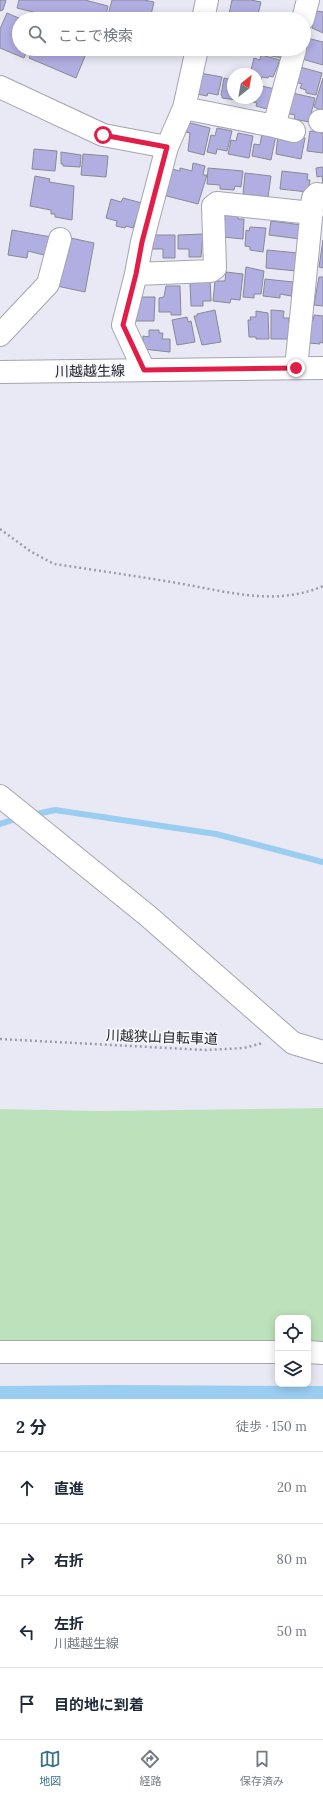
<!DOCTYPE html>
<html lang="ja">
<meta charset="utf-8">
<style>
:root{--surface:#fff;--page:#f2f2f3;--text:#1f2937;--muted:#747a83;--line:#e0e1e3;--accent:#38718a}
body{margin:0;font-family:Lora,"Noto Sans JP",serif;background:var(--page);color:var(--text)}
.controls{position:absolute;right:12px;bottom:12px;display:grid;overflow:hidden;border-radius:8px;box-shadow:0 2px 10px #0003}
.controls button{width:36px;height:36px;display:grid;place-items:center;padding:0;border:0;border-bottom:1px solid var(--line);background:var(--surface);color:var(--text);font:20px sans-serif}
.compass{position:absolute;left:227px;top:68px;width:36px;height:36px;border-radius:50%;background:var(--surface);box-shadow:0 2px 10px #0003;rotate:31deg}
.stop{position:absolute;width:12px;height:12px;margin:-9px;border:3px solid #e11d48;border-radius:50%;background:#fff}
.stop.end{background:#e11d48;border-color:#fff;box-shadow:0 1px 4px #0008}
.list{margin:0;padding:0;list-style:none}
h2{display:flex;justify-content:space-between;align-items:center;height:52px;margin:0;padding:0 16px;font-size:17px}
h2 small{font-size:13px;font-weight:400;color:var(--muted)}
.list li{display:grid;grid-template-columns:26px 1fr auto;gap:12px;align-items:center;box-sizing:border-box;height:72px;padding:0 16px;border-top:1px solid var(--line)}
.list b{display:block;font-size:15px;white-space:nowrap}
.list p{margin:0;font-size:13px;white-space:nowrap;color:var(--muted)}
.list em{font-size:13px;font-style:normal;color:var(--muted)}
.icon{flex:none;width:22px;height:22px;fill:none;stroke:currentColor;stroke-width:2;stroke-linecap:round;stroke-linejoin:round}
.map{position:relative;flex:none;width:323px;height:1399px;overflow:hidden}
.search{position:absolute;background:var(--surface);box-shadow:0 2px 10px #0003;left:12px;right:12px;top:12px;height:44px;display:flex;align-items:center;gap:10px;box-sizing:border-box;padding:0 14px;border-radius:22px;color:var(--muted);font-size:15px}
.sheet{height:340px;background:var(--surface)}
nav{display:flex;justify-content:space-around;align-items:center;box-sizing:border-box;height:56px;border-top:1px solid var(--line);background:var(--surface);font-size:11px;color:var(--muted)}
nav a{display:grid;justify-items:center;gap:2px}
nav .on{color:var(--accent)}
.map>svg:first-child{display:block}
.green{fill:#bde2bb}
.water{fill:#9acef1}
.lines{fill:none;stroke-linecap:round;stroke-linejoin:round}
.stream{stroke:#9acef1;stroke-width:6}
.building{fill:#b1aee2;stroke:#898994}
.minor-casing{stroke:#a5a4b0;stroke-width:24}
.major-casing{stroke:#a5a4b0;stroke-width:24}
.path{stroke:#9d9da6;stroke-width:2.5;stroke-dasharray:2 3;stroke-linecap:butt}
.minor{stroke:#fff;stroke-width:22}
.major{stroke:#fff;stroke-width:22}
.route{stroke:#e11d48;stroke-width:5}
.labels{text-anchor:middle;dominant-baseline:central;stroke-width:3.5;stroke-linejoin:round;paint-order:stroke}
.street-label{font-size:14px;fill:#242429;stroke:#f7f7fe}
</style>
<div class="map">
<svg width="323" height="1399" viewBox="0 0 323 1399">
<rect width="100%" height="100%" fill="#e9e9f5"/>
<!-- green -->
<path class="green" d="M323,1108V1344H308V1318H278V1344H0V1109L100,1111Z"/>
<!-- water -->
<path class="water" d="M112,1385L323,1386V1399H0V1386Z"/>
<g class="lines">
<!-- stream -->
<path class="stream" d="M32,815L55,810L216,834L323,862
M0,824L19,818"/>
</g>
<!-- building -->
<path class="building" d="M0,0H6L3,10L0,11Z
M19,0H85L108,6L105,19H62L17,8Z
M112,0H144L154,2L150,19H107Z
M232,0H251L261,2L257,19H228Z
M317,11L323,12V33L312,28Z
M7,13L21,19H19V49H28L24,58L0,48V29Z
M158,13L181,18L180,19H157Z
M307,38L323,42V65L302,59Z
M33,49H88L76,78L29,58Z
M269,49L284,51L282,58L267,55Z
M261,55L280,60L273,77L269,76L268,78L262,77L261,82L257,81V74H250L254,58L260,60Z
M296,66L322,73L316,95L306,93V90L300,88L302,84L292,81Z
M200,73L222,77L218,95L208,93L207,96L197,94Z
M224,78L233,80V98H244V101L222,98V96L221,95Z
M323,78V111L314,107Z
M257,85L275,89L267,109L256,106L257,103L246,100L247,98H257Z
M292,93L315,98L309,122L294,119L295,115L285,113Z
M187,122L210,128L204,155L188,151L190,133L185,132Z
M217,128L232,131L227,151L217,149L216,154L207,152L211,135L215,136Z
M310,131L323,133V153L307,151Z
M238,133L253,136L249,158L228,154L231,140L236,141Z
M262,133L276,135L271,160L252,156L254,144L260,145Z
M278,133L305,138L301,159L276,154Z
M34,149L57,151L55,171L32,169Z
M61,152L81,155L80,167L63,166V164H61Z
M83,154L108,156L106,177L81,175Z
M193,163L205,166L203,175H207L198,204L163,195L172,169L180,171V168L192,171Z
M323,167V186L322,176L317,177L316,168Z
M208,168L243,171L241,187L235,186L234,190L220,189V185L207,184Z
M282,171L308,174L307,180H310L308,192L280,189Z
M245,173L271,176L268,197L243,194Z
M35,176L50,179L49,182L74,186L72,220L55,217V214H51V210L30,206Z
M123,198L142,203L133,228L126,226L125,228L116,226L117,221L106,218L111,199L121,202Z
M225,215L238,216V219H244L243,239L223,237Z
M271,221L302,225L300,239L269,235Z
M250,227L266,228L263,252L250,250V247L245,246L246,230L249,231Z
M12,230L51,237L48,256L28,251L27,258L8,255Z
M203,234L201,257H189V249H178V235Z
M152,235H175V258H163V249H149Z
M66,237L94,243L85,292L57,286Z
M323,240V268L319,267Z
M267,250L298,253L296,271L266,268Z
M246,267L264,271L261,294H254V298L243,297Z
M226,272L243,274L240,300L231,299L230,303L213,301L215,281H225Z
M319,277H323V306L314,305Z
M265,279L293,282L291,296L280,294V298L263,296Z
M195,280H210L211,301H203V306H191L190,283H195Z
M166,286H180L181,315H171V312H159V298L164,297Z
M138,297H155L154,321H136V303Z
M215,310L221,342L202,345L194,316H197V314Z
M271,310L284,311L283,318H289V322H292V339H271Z
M256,311L268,313L269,339H256V337H249L248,320H251L250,317H256Z
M314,315L323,316V343L320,342V344L309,343L311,321H313Z
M187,317L188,322L191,321L195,342L177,345L172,320Z
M149,330H159V333H163L162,339H170V352L143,349V336L149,337Z"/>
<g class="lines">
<defs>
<path id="minor" d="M203,19L207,0
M303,19L308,0
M197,49L184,108L274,126L294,131
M0,87L103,135L167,147
M320,121H323
M274,126L295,49
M136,274L211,271L215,268L213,206L217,203L312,213
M0,335L48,284L60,239
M296,368L313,198L317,194L323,195
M144,370L123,325L136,274L142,242L167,147L184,108
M0,796L148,916L293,1043L323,1052
M0,1352H278
M308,1352L323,1353"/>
<path id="major" d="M0,372L323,368"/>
</defs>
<!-- minor casing -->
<use href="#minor" class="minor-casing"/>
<!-- major casing -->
<use href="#major" class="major-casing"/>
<!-- path -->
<path class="path" d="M0,529L30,551L54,564C95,570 136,576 177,583C225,591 276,607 323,586
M0,1039L205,1050L244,1048L263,1043"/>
<!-- minor -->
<use href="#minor" class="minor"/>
<!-- major -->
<use href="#major" class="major"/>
</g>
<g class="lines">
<!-- route -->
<path class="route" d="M103,135L167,147L142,242L136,274L123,325L144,370L296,368"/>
</g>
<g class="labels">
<!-- street labels -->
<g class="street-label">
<text transform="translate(90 371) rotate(-1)">川越越生線</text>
<text transform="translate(162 1037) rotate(2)">川越狭山自転車道</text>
</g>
</g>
</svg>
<div class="controls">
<button><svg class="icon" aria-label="locate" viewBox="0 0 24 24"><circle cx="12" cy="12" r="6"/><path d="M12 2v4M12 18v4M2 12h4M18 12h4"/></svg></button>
<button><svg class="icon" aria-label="layers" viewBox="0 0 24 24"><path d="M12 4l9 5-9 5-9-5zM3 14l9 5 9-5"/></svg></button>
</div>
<svg class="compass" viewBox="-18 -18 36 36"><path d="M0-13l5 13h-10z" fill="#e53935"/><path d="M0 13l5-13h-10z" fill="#747a83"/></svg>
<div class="stop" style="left:103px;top:135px"></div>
<div class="stop end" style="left:296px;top:368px"></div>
<div class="search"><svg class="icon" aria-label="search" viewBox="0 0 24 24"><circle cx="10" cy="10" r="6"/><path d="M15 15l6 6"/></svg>ここで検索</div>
</div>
<section class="sheet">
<h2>2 分<small>徒歩 · 150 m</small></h2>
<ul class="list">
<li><svg class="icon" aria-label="ahead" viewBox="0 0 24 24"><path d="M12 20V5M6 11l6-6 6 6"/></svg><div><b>直進</b></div><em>20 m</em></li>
<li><svg class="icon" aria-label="right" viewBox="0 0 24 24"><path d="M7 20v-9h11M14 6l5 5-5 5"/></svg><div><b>右折</b></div><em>80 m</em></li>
<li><svg class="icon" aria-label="left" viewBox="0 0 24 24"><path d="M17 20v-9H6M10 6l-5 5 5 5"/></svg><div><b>左折</b><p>川越越生線</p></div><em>50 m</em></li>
<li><svg class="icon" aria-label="arrive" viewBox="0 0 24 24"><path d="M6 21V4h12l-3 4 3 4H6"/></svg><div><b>目的地に到着</b></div></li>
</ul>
</section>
<nav>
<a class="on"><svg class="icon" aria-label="map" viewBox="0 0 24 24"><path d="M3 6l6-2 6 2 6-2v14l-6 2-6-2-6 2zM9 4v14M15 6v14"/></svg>地図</a>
<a><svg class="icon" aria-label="directions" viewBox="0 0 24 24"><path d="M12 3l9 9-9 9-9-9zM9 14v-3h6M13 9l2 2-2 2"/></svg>経路</a>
<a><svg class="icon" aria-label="saved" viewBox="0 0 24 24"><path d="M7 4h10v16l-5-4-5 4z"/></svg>保存済み</a>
</nav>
